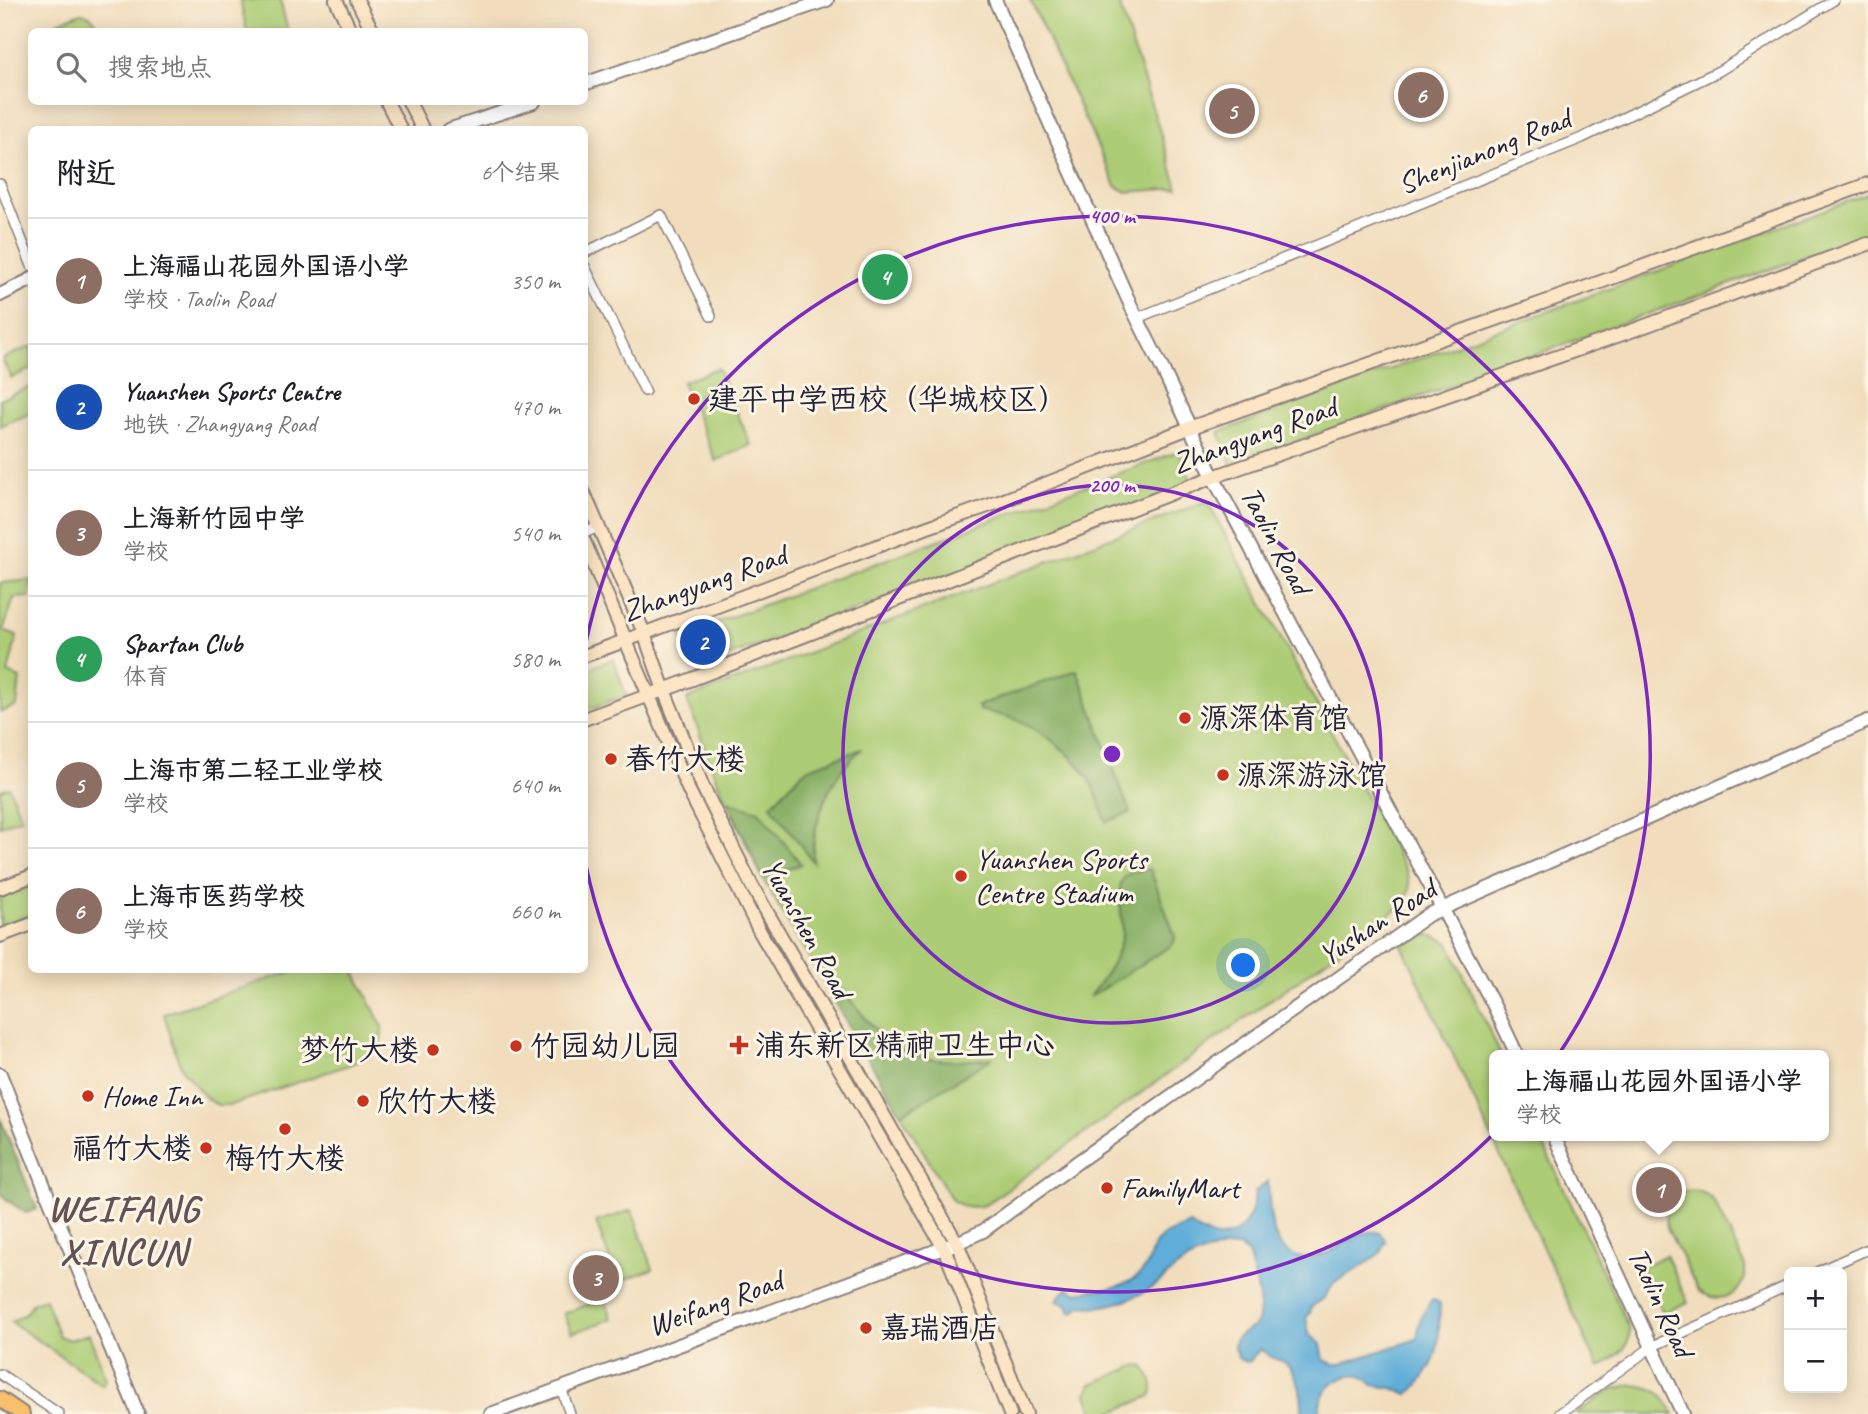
<!DOCTYPE html>
<html lang="zh">
<meta charset="utf-8">
<style>
:root{--surface:#fff;--page:#f6f6f6;--text:#202124;--muted:#757577;--line:#e0e0e0;--accent:#b45309}
body{margin:0;font-family:Caveat,"LXGW WenKai TC",sans-serif;background:var(--page);color:var(--text)}
.controls{position:absolute;right:21px;bottom:21px;display:grid;overflow:hidden;border-radius:10px;box-shadow:0 4px 18px #0003}
.controls button{width:63px;height:63px;display:grid;place-items:center;padding:0;border:0;border-bottom:2px solid var(--line);background:var(--surface);color:var(--text);font:35px sans-serif}
.you{position:absolute;left:1244px;top:966px;width:24px;height:24px;margin:-18px;border:5px solid #fff;border-radius:50%;background:#1a73e8;box-shadow:0 0 0 10px #1a73e833}
.badge{display:grid;place-items:center;width:46px;height:46px;border-radius:50%;background:var(--accent);color:#fff;font-size:23px;font-weight:700}
.pin{position:absolute;translate:-50% -50%;border:4px solid #fff;box-shadow:0 2px 7px #0006}
.popup{position:absolute;left:1489px;top:1050px;width:340px;height:91px;box-sizing:border-box;display:grid;place-content:center;border-radius:10px;background:var(--surface);filter:drop-shadow(0 2px 5px #0005);font-size:23px;white-space:nowrap;color:var(--muted)}
.popup b{font-size:26px;color:var(--text)}
.popup::after{content:'';position:absolute;left:50%;top:100%;margin-left:-14px;border:14px solid transparent;border-top-color:var(--surface)}
.list{margin:0;padding:0;list-style:none}
h2{display:flex;justify-content:space-between;align-items:center;height:91px;margin:0;padding:0 28px;font-size:30px}
h2 small{font-size:23px;font-weight:400;color:var(--muted)}
.list li{display:grid;grid-template-columns:46px 1fr auto;gap:21px;align-items:center;box-sizing:border-box;height:126px;padding:0 28px;border-top:2px solid var(--line)}
.list b{display:block;font-size:26px;white-space:nowrap}
.list p{margin:0;font-size:23px;white-space:nowrap;color:var(--muted)}
.list em{font-size:23px;font-style:normal;color:var(--muted)}
.icon{flex:none;width:38px;height:38px;fill:none;stroke:currentColor;stroke-width:2;stroke-linecap:round;stroke-linejoin:round}
.map{position:relative;flex:none;width:1868px;height:1414px;overflow:hidden}
.search{position:absolute;background:var(--surface);box-shadow:0 4px 18px #0003;left:28px;top:28px;width:560px;height:77px;display:flex;align-items:center;gap:18px;box-sizing:border-box;padding:0 24px;border-radius:10px;color:var(--muted);font-size:26px}
.panel{position:absolute;background:var(--surface);box-shadow:0 4px 18px #0003;left:28px;top:126px;width:560px;height:847px;border-radius:10px}
.map>svg:first-child{display:block}
.green{fill:#accc74;stroke:#677758;stroke-width:2}
.forest{fill:#89b066;stroke:#566950;stroke-width:2}
.water{fill:#5eadd8;stroke:#40688a;stroke-width:2}
.lines{fill:none;stroke-linecap:round;stroke-linejoin:round}
.minor-casing{stroke:#8a807c;stroke-width:12}
.tertiary-casing{stroke:#8a807c;stroke-width:16}
.secondary-casing{stroke:#8a807c;stroke-width:16}
.primary-casing{stroke:#8a807c;stroke-width:18}
.minor{stroke:#fff;stroke-width:9}
.tertiary{stroke:#fff;stroke-width:12}
.secondary{stroke:#fce5c4;stroke-width:12}
.primary{stroke:#f8bf6c;stroke-width:14}
.ring{fill:none;stroke:#7b2cbf;stroke-width:3.5}
.poi-dot{fill:#c8321e;stroke:#fcf5e5;stroke-width:2.5}
.labels{text-anchor:middle;dominant-baseline:central;stroke-width:6;stroke-linejoin:round;paint-order:stroke}
.street-label{font-size:30px;fill:#22223b;stroke:#fcf5e5}
.poi-label{font-size:30px;fill:#22223b;stroke:#fcf5e5;text-anchor:start}
.district-label{font-size:37px;font-weight:bold;letter-spacing:2px;fill:#635156;stroke:#fcf5e5}
.centre{fill:#7b2cbf;stroke:#fcf5e5;stroke-width:3.5}
.ring-label{font-size:21px;text-anchor:middle;font-weight:bold;fill:#7b2cbf;stroke:#fcf5e5;stroke-width:6;stroke-linejoin:round;paint-order:stroke}
</style>
<div class="map">
<svg width="1868" height="1414" viewBox="0 0 1868 1414">
<rect width="100%" height="100%" fill="#fcf5e5"/>
<filter id="ink" filterUnits="userSpaceOnUse"><feTurbulence type="fractalNoise" baseFrequency=".0143" numOctaves="2"/><feDisplacementMap in="SourceGraphic" scale="14" xChannelSelector="R" yChannelSelector="G"/><feConvolveMatrix kernelMatrix="1 2 1 2 8 2 1 2 1" color-interpolation-filters="sRGB"/></filter>
<filter id="wash" filterUnits="userSpaceOnUse"><feTurbulence type="fractalNoise" baseFrequency=".00686" numOctaves="4" result="noise"/><feDisplacementMap in="SourceGraphic" scale="28" xChannelSelector="R" yChannelSelector="G"/><feGaussianBlur stdDeviation="1.57" result="paint"/><feColorMatrix in="noise" values="0 0 0 0 0 0 0 0 0 0 0 0 0 0 0 0 0 1.4 0 .05"/><feComposite in="paint" operator="in"/></filter>
<g filter="url(#wash)">
<rect width="100%" height="100%" fill="#f1ddbc"/>
<!-- green -->
<path class="green" d="M240,0H280L288,31H247Z
M1030,0H1118L1178,188L1127,192L1116,186Z
M81,13C93,15 95,21 99,31H50C55,20 70,18 81,13Z
M1868,194V234L1232,465L1219,432Z
M31,346V369L11,378L2,359Z
M718,368L751,445L716,461L682,382Z
M30,387L31,413L0,426V399Z
M1179,451L1193,486L694,669L680,636Z
M1207,501L1406,870C1412,887 1411,896 1397,909L985,1205C972,1208 963,1208 952,1200L763,879L717,781L687,699Z
M31,580L30,597L14,598L3,631L17,636L8,673L20,678L17,706L0,712V583Z
M613,659L626,695L585,711V670Z
M9,787L21,818L0,826V790Z
M31,886V915L0,926V898Z
M1430,935L1444,940L1449,944L1501,1055H1494V1136H1539L1629,1327C1633,1349 1614,1357 1599,1368L1402,945L1422,936Z
M296,970H354L382,1026C383,1041 379,1047 369,1058L231,1105H218L208,1100L184,1072L178,1060L164,1014Z
M1690,1190C1700,1191 1706,1193 1713,1200L1745,1265C1747,1294 1721,1308 1698,1290L1667,1228C1662,1208 1671,1194 1690,1190Z
M632,1210L653,1269L618,1282L596,1222Z
M1666,1255L1688,1302L1663,1313L1641,1267Z
M45,1299L59,1336L69,1340L89,1334L106,1380L103,1385L11,1322L25,1314L33,1303Z
M605,1299L612,1319L572,1333L564,1313Z
M1138,1365L1143,1366C1149,1373 1157,1387 1151,1396L1108,1414L1094,1413L1087,1394L1091,1384Z
M1631,1385C1654,1386 1664,1393 1674,1414H1575L1612,1389Z"/>
<!-- forest -->
<path class="forest" d="M1077,670L1130,813L1106,822C1102,810 1098,797 1093,786C1080,761 1051,737 1026,724C1012,716 995,714 979,710L978,706Z
M862,749C830,775 811,822 813,862L771,805L801,774L809,768Z
M727,801L759,811L801,864L763,879Z
M1150,869L1175,936L1174,942L1171,946L1089,997C1103,978 1118,959 1122,935C1124,920 1116,891 1122,881C1127,871 1140,871 1150,869Z
M842,989C857,1008 873,1030 893,1045C921,1064 961,1062 993,1058L901,1114L831,996Z
M0,1118L37,1209L26,1213L7,1200L0,1192Z"/>
<!-- water -->
<path class="water" d="M1268,1181C1270,1206 1267,1250 1299,1257C1331,1264 1356,1224 1380,1233L1386,1241L1381,1252L1364,1265L1334,1283L1323,1299L1311,1307L1310,1313L1306,1318L1309,1334L1321,1344L1324,1360L1334,1364H1341L1417,1339C1419,1333 1418,1327 1420,1321C1423,1313 1428,1306 1432,1299L1440,1303C1438,1348 1442,1361 1408,1395L1392,1388L1373,1385C1354,1361 1315,1387 1320,1414H1302C1303,1397 1299,1373 1284,1362C1280,1359 1273,1359 1269,1356C1266,1353 1263,1351 1260,1349L1250,1361L1246,1362L1239,1359C1221,1330 1257,1335 1259,1317C1262,1300 1254,1274 1249,1257L1247,1253L1239,1247C1218,1246 1194,1255 1178,1267C1170,1272 1164,1279 1157,1284C1139,1297 1102,1312 1081,1305L1073,1313L1070,1311L1068,1305L1057,1301L1058,1298L1068,1288L1077,1293C1098,1288 1122,1290 1139,1275C1149,1267 1149,1257 1154,1247C1160,1234 1178,1229 1190,1224C1222,1252 1253,1232 1255,1192Z"/>
</g>
<g filter="url(#ink)">
<g class="lines">
<defs>
<path id="minor" d="M0,184L32,266
M584,253L661,215L711,316
M584,265L645,391
M1137,318L1582,138L1719,71L1834,0
M584,533L599,527
M1817,1272L1868,1249
M0,1374L59,1414
M561,1388L570,1414
M1559,1414L1653,1346L1789,1285"/>
<path id="tertiary" d="M995,0L1131,306L1163,370L1213,477L1494,1006L1517,1055
M584,84L827,0
M448,130L534,102
M0,295L32,279
M0,1074L48,1196L138,1414
M1554,1136L1683,1414
M491,1414L957,1243L983,1231L1079,1161L1428,915L1868,721"/>
<path id="secondary" d="M336,0L351,32
M357,0L373,32
M387,102L401,130
M409,102L423,130
M584,493L644,633L664,690L703,787L752,886L957,1243L1026,1414
M584,541L689,791L760,932L944,1248L1010,1414
M584,656L928,527L999,502L1189,428L1587,287L1868,184
M584,719L677,685L1213,477L1634,330L1868,244
M0,888L32,876
M0,936L32,924"/>
<path id="primary" d="M0,1399L22,1414"/>
</defs>
<!-- minor casing -->
<use href="#minor" class="minor-casing"/>
<!-- tertiary casing -->
<use href="#tertiary" class="tertiary-casing"/>
<!-- secondary casing -->
<use href="#secondary" class="secondary-casing"/>
<!-- primary casing -->
<use href="#primary" class="primary-casing"/>
<!-- minor -->
<use href="#minor" class="minor"/>
<!-- tertiary -->
<use href="#tertiary" class="tertiary"/>
<!-- secondary -->
<use href="#secondary" class="secondary"/>
<!-- primary -->
<use href="#primary" class="primary"/>
</g>
</g>
<!-- distance rings -->
<g class="ring">
<circle cx="1112" cy="754" r="269"/>
<path d="M585 647A538 538 0 1 1 585 861"/>
</g>
<!-- markers -->
<g class="poi-dot">
<circle cx="694" cy="399" r="7"/>
<circle cx="1185" cy="718" r="7"/>
<circle cx="611" cy="759" r="7"/>
<circle cx="1223" cy="775" r="7"/>
<circle cx="961" cy="876" r="7"/>
<path d="M735.5 1034.5h7v7h7v7h-7v7h-7v-7h-7v-7h7z"/>
<circle cx="516" cy="1046" r="7"/>
<circle cx="433" cy="1050" r="7"/>
<circle cx="88" cy="1096" r="7"/>
<circle cx="363" cy="1101" r="7"/>
<circle cx="285" cy="1129" r="7"/>
<circle cx="206" cy="1148" r="7"/>
<circle cx="1107" cy="1188" r="7"/>
<circle cx="866" cy="1328" r="7"/>
</g>
<g class="labels">
<!-- street labels -->
<g class="street-label">
<text transform="translate(1484 151) rotate(-22)">Shenjianong Road</text>
<text transform="translate(1254 435) rotate(-20)">Zhangyang Road</text>
<text transform="translate(1276 540) rotate(62)">Taolin Road</text>
<text transform="translate(704 583) rotate(-20)">Zhangyang Road</text>
<text transform="translate(1377 922) rotate(-33)">Yushan Road</text>
<text transform="translate(807 928) rotate(61)">Yuanshen Road</text>
<text transform="translate(1661 1302) rotate(65)">Taolin Road</text>
<text transform="translate(715 1303) rotate(-20)">Weifang Road</text>
</g>
<!-- poi labels -->
<g class="poi-label">
<text x="708" y="399">建平中学西校（华城校区）</text>
<text x="1199" y="718">源深体育馆</text>
<text x="625" y="759">春竹大楼</text>
<text x="1237" y="775">源深游泳馆</text>
<text x="975" y="859">Yuanshen Sports<tspan x="975" dy="34">Centre Stadium</tspan></text>
<text x="755" y="1045">浦东新区精神卫生中心</text>
<text x="530" y="1046">竹园幼儿园</text>
<text x="419" y="1050" text-anchor="end">梦竹大楼</text>
<text x="102" y="1096">Home Inn</text>
<text x="377" y="1101">欣竹大楼</text>
<text x="192" y="1148" text-anchor="end">福竹大楼</text>
<text x="285" y="1158" text-anchor="middle">梅竹大楼</text>
<text x="1121" y="1188">FamilyMart</text>
<text x="880" y="1328">嘉瑞酒店</text>
</g>
<!-- district labels -->
<g class="district-label">
<text x="124" y="1208">WEIFANG<tspan x="124" dy="43">XINCUN</tspan></text>
</g>
</g>
<circle cx="1112" cy="754" r="10" class="centre"/>
<g class="ring-label">
<text x="1112" y="223">400 m</text>
<text x="1112" y="492">200 m</text>
</g>
</svg>
<div class="controls">
<button>+</button>
<button>−</button>
</div>
<div class="you"></div>
<div class="pin badge" style="left:1659px;top:1190px;background:#8d6e63">1</div>
<div class="popup"><b>上海福山花园外国语小学</b>学校</div>
<div class="pin badge" style="left:703px;top:642px;background:#1a4fb4">2</div>
<div class="pin badge" style="left:596px;top:1278px;background:#8d6e63">3</div>
<div class="pin badge" style="left:885px;top:277px;background:#2e9e5b">4</div>
<div class="pin badge" style="left:1232px;top:111px;background:#8d6e63">5</div>
<div class="pin badge" style="left:1421px;top:95px;background:#8d6e63">6</div>
<div class="search"><svg class="icon" aria-label="search" viewBox="0 0 24 24"><circle cx="10" cy="10" r="6"/><path d="M15 15l6 6"/></svg>搜索地点</div>
<section class="panel">
<h2>附近<small>6个结果</small></h2>
<ul class="list">
<li><span class="badge" style="background:#8d6e63">1</span><div><b>上海福山花园外国语小学</b><p>学校 · Taolin Road</p></div><em>350 m</em></li>
<li><span class="badge" style="background:#1a4fb4">2</span><div><b>Yuanshen Sports Centre</b><p>地铁 · Zhangyang Road</p></div><em>470 m</em></li>
<li><span class="badge" style="background:#8d6e63">3</span><div><b>上海新竹园中学</b><p>学校</p></div><em>540 m</em></li>
<li><span class="badge" style="background:#2e9e5b">4</span><div><b>Spartan Club</b><p>体育</p></div><em>580 m</em></li>
<li><span class="badge" style="background:#8d6e63">5</span><div><b>上海市第二轻工业学校</b><p>学校</p></div><em>640 m</em></li>
<li><span class="badge" style="background:#8d6e63">6</span><div><b>上海市医药学校</b><p>学校</p></div><em>660 m</em></li>
</ul>
</section>
</div>
